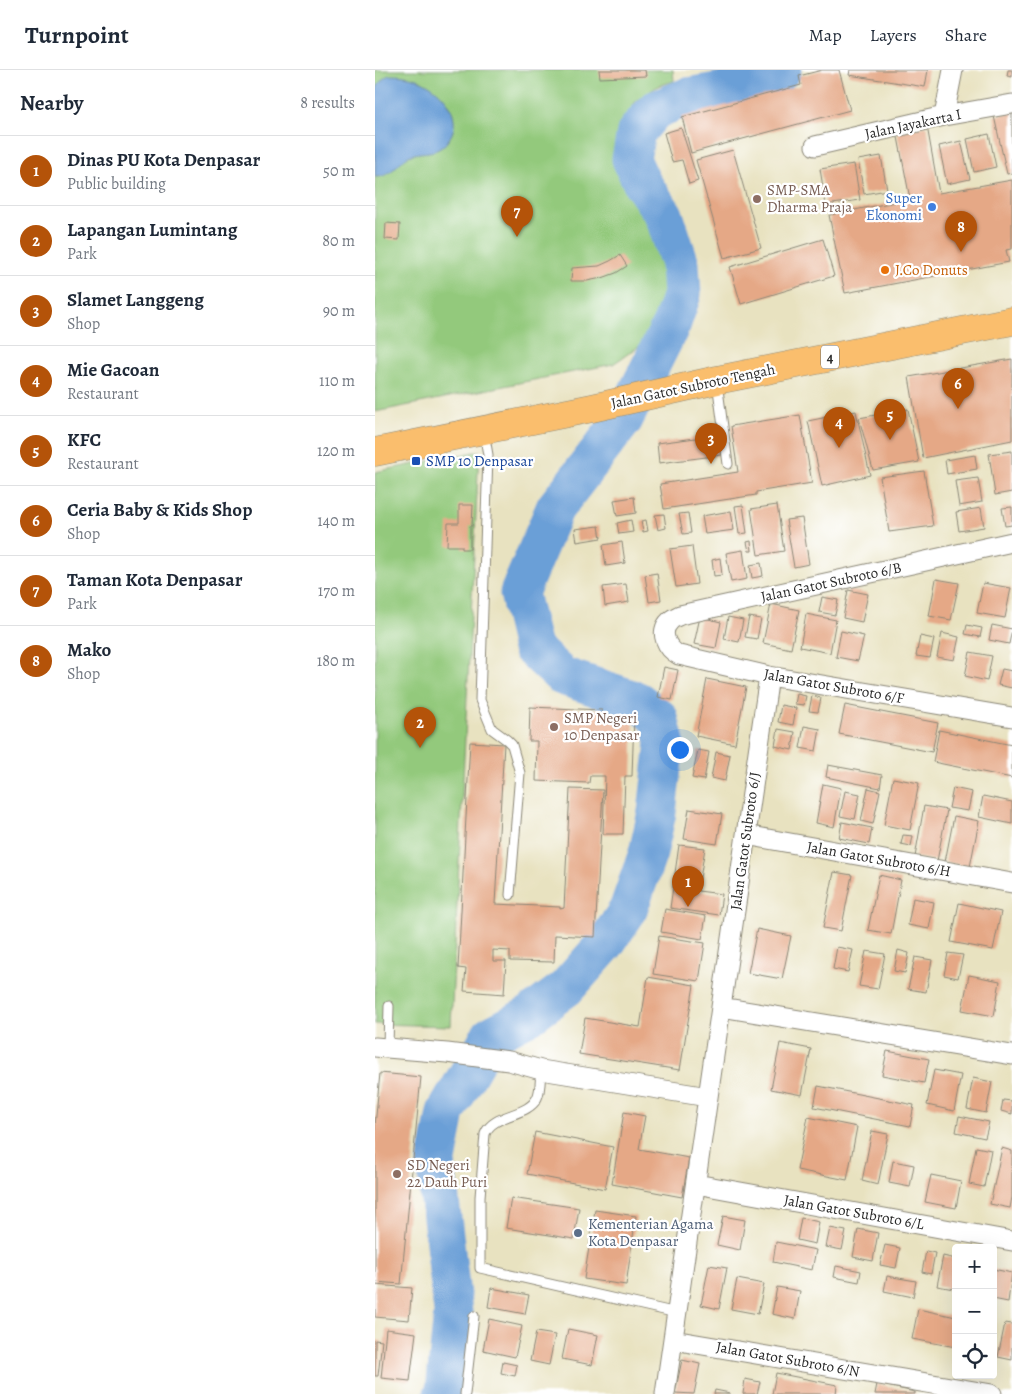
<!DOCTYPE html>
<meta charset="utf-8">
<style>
:root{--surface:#fff;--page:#f2f2f3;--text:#1f2937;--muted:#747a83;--line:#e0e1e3;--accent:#b45309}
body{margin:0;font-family:Alegreya,serif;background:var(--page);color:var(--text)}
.controls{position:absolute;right:15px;bottom:15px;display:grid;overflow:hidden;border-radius:5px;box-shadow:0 5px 20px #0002}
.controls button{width:45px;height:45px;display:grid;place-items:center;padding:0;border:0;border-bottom:1px solid var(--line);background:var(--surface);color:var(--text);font:25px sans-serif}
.you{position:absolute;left:304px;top:679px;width:18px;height:18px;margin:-12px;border:4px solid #fff;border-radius:50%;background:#1a73e8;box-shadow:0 0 0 8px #1a73e833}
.badge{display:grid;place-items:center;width:32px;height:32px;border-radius:50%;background:var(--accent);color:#fff;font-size:16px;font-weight:700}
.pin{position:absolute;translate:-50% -41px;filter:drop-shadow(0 1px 2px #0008)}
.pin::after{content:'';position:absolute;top:26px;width:18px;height:15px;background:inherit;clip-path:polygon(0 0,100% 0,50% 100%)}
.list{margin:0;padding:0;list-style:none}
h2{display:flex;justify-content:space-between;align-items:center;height:65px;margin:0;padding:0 20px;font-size:21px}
h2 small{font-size:16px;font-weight:400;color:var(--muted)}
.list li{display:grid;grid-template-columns:32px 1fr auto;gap:15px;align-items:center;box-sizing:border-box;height:70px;padding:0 20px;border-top:1px solid var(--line)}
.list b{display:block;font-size:19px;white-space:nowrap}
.list p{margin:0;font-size:16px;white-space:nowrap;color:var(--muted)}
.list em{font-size:16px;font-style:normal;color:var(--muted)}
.icon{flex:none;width:28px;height:28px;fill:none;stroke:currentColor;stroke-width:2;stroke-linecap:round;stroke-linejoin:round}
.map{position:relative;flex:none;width:637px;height:1324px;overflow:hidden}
header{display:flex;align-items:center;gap:30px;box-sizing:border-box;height:70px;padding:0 25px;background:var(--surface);border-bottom:1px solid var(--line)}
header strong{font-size:24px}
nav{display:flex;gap:28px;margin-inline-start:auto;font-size:18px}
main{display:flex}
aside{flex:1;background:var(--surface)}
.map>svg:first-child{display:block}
.green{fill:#93c97c;stroke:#5f7a54}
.water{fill:#6b9fd7;stroke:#4b6581}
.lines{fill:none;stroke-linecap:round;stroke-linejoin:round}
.river{stroke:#6b9fd7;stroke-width:39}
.building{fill:#e5a886}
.lane-casing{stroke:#8a8676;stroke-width:11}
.street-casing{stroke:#8a8676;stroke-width:21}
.highway-casing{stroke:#8a8676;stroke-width:29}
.lane{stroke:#fff;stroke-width:9}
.street{stroke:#fff;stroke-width:19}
.highway{stroke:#fabe6d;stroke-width:28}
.education-dot{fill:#8d6e63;stroke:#fff;stroke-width:2}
.shop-dot{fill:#3f7fe0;stroke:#fff;stroke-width:2}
.food-dot{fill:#e8710a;stroke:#fff;stroke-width:2}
.transit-dot{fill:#1a4fb4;stroke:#fff;stroke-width:2}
.service-dot{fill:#5c6f8a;stroke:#fff;stroke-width:2}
.labels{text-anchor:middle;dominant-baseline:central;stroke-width:4.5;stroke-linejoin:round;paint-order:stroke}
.shield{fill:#fff;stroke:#6b6b6b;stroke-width:1}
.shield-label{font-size:14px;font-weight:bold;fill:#2b2b2b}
.street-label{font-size:15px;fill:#2b2b2b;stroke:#fff}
.education-label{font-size:15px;fill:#785e54;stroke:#fff;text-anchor:start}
.shop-label{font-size:15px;fill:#366cbe;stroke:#fff;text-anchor:end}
.food-label{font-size:15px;fill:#c56008;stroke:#fff;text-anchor:start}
.transit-label{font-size:15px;fill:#164399;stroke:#fff;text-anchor:start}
.service-label{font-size:15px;fill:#4e5e75;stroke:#fff;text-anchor:start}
</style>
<header>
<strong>Turnpoint</strong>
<nav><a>Map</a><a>Layers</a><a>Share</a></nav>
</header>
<main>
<aside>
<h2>Nearby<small>8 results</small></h2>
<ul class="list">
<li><span class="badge">1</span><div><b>Dinas PU Kota Denpasar</b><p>Public building</p></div><em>50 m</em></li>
<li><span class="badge">2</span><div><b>Lapangan Lumintang</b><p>Park</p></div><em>80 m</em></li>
<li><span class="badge">3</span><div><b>Slamet Langgeng</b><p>Shop</p></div><em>90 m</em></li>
<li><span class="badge">4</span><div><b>Mie Gacoan</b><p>Restaurant</p></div><em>110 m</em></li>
<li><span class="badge">5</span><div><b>KFC</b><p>Restaurant</p></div><em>120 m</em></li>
<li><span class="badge">6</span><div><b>Ceria Baby &amp; Kids Shop</b><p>Shop</p></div><em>140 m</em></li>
<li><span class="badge">7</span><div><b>Taman Kota Denpasar</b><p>Park</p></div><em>170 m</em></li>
<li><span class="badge">8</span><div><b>Mako</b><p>Shop</p></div><em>180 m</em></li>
</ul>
</aside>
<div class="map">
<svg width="637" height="1324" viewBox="0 0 637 1324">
<rect width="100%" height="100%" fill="#fff"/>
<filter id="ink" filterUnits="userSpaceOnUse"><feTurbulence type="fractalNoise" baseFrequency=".02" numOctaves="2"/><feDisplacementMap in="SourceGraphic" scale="10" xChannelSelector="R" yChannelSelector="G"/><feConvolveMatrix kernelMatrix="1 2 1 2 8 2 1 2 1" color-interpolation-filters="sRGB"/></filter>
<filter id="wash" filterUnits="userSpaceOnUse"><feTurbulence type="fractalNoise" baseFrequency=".0096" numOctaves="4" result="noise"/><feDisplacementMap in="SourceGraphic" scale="20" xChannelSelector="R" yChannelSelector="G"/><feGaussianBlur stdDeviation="1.12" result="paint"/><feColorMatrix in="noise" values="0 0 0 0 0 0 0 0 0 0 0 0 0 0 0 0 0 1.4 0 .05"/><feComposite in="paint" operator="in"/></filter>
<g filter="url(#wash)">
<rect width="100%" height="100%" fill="#e8e2c0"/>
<!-- green -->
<path class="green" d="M0,0H298L299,11L283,16L261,31L249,52L244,74L252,108L265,133L276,146L293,188L290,234L269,273L238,294L0,342Z
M104,381L76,956L0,954V402Z"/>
<!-- water -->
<path class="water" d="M14,5C24,5 34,6 44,10C69,20 92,49 71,73C59,87 45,79 32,87C21,95 14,108 0,107V23C3,15 6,9 14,5Z"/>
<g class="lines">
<!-- river -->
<path class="river" d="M68,1324L70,1321L78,1242L61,1096L71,1042L115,966L155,945L191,918L231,873L253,840L273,783L282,742L290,672L284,648L263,631L187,606L157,578L144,523L180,438L249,349L297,253L307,224L305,194L289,145L267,113L256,89L261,62L280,40L312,27L383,15L407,0"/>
</g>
<g id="blocks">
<!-- building -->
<path class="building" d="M224,0H270L271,6L225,8Z
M447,0H464L475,40L316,83L307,47L426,15L424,6Z
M475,0H553L550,17L474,5Z
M633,0H637V7L632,6Z
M637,42V103L632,104L619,46Z
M552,56L564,123L637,110V179L631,180L634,192L470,223L454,145L535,129L522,62Z
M306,58L323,111L314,114L307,90L297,92L289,63Z
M614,64L621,97L599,102L592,69Z
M586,71L595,109L572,114L564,76Z
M358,80L386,178L349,188L321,90Z
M506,86L512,120L489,124L483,90Z
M479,94L485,130L451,135L445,99Z
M11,153L25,154L24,170L10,169Z
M448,169L459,206L366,234L355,197Z
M245,185L252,196L241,203L227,208L212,211H196L197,198L224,196L235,191Z
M637,289V370L548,388L534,307Z
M533,339L544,392L498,400L484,348Z
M481,341L495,405L447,416L433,351Z
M425,345L437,413L381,422V425L289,439L285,414L363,402L356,356Z
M344,365L347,385L284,393L282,373Z
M637,381V422L620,425L614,384Z
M600,385L602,399L572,404L570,390Z
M549,401L558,456L514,462L505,407Z
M603,408L607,432L584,436L580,411Z
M259,427L261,443L242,446L239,430Z
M84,435H98L97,456H95V479H87V476H72L73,453H84Z
M368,435L372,463L364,464L360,436Z
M402,435L409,481L383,485L376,439Z
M637,437V455L630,456L627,438Z
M606,438L609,457L584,461L581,442Z
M356,441L359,460L330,464L327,446Z
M313,443L316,463L308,464L304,444Z
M289,444L291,458L283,460L280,445Z
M427,448L434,494L419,497L411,450Z
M256,450L258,462L244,464L242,453Z
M271,450L273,461L268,462L266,451Z
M224,456L226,468L202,472L200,459Z
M376,471L377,481H374L372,472Z
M247,472L250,493L231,496L228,475Z
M317,476L322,514L301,517L295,479Z
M368,480L372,509L356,512L351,483Z
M345,488L347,505L339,506L337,490Z
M386,493L388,506L377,508L375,495Z
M282,503L286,530L274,532L270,505Z
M561,509L584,513L576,550L554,546Z
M608,513L636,518L630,548L602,543Z
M251,514L254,532L230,536L228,517Z
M473,520L493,524L487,552L468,548Z
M447,527L463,530L460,545L444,542Z
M396,534L424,540L416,579L388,573Z
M431,544L461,550L455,583L425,577Z
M325,547L346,552L341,578L319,574Z
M353,547L368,550L364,572L349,569Z
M374,547L386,549L382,569L370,567Z
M592,555L607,558L605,567L590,564Z
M617,555L637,559L634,574L614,570Z
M466,561L489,566L483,591L461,587Z
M567,563L584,567L579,590L562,587Z
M545,566L559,569L555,588L541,586Z
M595,582L617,586L612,611L590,606Z
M289,597L303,600L297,630L283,627Z
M627,599L637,601V618L623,615Z
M332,609L371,617L360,674L321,666Z
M422,624L431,626L429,635L420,634Z
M437,626L446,628L443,642L434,641Z
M406,635L421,638L418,655L403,652Z
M470,635L563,653L557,682L464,664Z
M155,637L227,640V646L259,647L257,706H250L248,764H228L230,706H215L214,713L161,711L162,671H154Z
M429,656L445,659L441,681L425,678Z
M403,659L420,662L417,680L400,676Z
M564,660L637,675V708L558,692Z
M95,672L129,674L120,834L185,837V839L189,838L195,719L228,720L220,867L180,865L179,892L135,891V881L118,880V891H131L129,924L89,921L91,899L83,898Z
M323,680L334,682L329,710L317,708Z
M341,682L355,685L350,711L336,708Z
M453,695L507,705L505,718L451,707Z
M518,708L544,713L535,760L509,755Z
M448,714L466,718L459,757L441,753Z
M493,718L505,721L498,754L486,751Z
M578,718L597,722L593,741L574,738Z
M470,721L485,724L480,749L465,746Z
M608,726L637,732V754L604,747Z
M549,736L572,740L562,791L540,787Z
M314,739L347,744L342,774L309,769Z
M579,746L604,751L595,797L570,792Z
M467,752L497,758L494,774L464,768Z
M528,765L538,766L536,776L526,774Z
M304,775L330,778L323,821L347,824L344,845L295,838Z
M459,802L477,805L466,861L448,858Z
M504,805L526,810L516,864L493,860Z
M538,828L559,832L554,859L533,855Z
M584,833L626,842L618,880L576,872Z
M290,839L331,846L327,869L286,862Z
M382,859L416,866L407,909L373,903Z
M284,866L330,873L324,911L278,904Z
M462,877L478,880L473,902L458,899Z
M523,880L534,883L530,903L519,901Z
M491,881L510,884L503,919L484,916Z
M573,883L588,885L583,908L569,905Z
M540,887L557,890L551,922L533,919Z
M594,905L625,911L619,946L587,940Z
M273,907L319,915L305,1000L204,984L210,948L265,957Z
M405,973L436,979L427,1025L396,1019Z
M512,981L554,989L549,1013L507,1005Z
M559,1000L586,1005L579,1041L552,1035Z
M5,1003L46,1007L26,1214L0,1212V1056Z
M598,1008L617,1012L611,1043L592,1039Z
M443,1016L539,1035L535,1056L439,1037Z
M628,1030L637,1031V1044L626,1041Z
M249,1042L270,1046L264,1079L314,1088L307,1127L237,1114Z
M584,1046L614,1052L610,1068L581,1062Z
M433,1047L482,1057L472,1110L422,1100Z
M497,1061L513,1064L503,1115L487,1111Z
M160,1062L238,1077L230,1119L152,1104Z
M601,1077L616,1080L609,1117L594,1114Z
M627,1078L637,1081V1127L635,1138L615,1134Z
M518,1091L539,1095L535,1117L514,1113Z
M556,1105L586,1111L581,1138L550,1132Z
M136,1128L204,1138L199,1169L131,1158Z
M220,1140L261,1146L251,1215L209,1209Z
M348,1146L370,1150L365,1180L342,1175Z
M426,1148L444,1152L440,1174L422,1170Z
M455,1158L471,1161L467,1180L451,1177Z
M483,1159L503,1163L498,1191L478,1187Z
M401,1172L441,1180L437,1200L398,1192Z
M510,1175L525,1178L521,1198L505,1195Z
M551,1181L560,1183L556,1204L547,1202Z
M568,1186L581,1189V1208L579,1219L562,1216Z
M334,1195L352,1198L344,1239L326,1235Z
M461,1196L486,1201L484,1212L459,1207Z
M618,1199L637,1203L633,1232L618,1229Z
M512,1206L541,1211L538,1227L509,1221Z
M362,1209L389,1214L383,1244L356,1239Z
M0,1215L37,1218L34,1250L0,1247Z
M402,1217L425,1221L420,1249L397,1244Z
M116,1218L154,1225L150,1244L113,1237Z
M543,1239L581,1247V1277L537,1269Z
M114,1249L147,1256L140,1287L108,1280Z
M630,1253L637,1254V1290L623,1287Z
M11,1259L41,1263L35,1311L6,1308Z
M193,1259L223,1265L217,1295L187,1289Z
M161,1262L180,1265L174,1295L155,1291Z
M0,1270L7,1271L3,1306H0Z
M307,1290L325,1294L319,1324L300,1323Z
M128,1292L142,1295L140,1306L126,1303Z
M401,1303L462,1315L461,1324H397Z
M370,1309L385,1312L382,1324H368Z
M502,1314L540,1322V1324H500Z
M340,1320L355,1323V1324H339Z"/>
</g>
</g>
<g filter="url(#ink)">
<use href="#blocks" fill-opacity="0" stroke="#8a8676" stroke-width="1"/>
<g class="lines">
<defs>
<path id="lane" d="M342,312L353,394
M109,362L113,385L105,630L117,659L132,670L137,675L145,703L135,825
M13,977L14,936
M166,1000C165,1008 166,1020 162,1028C153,1047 118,1043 110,1064L105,1127V1198L302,1243
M90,1324L99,1246"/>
<path id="street" d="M569,46L578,0
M440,76L569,46L637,34
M637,472L305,545C302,547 297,548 295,551C283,562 292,579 304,585L394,606L637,647
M371,765L637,813
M346,937L637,985
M0,977L72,983L134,991L166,1000L333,1027
M321,1114L637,1171
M298,1270L617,1324
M290,1324L394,606"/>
<path id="highway" d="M0,382L217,338L342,310L637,251"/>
</defs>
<!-- lane casing -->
<use href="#lane" class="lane-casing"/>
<!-- street casing -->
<use href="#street" class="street-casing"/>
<!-- highway casing -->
<use href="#highway" class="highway-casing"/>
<!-- lane -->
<use href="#lane" class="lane"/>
<!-- street -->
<use href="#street" class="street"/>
<!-- highway -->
<use href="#highway" class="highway"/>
</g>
</g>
<!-- markers -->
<g class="education-dot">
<circle cx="382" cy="129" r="5"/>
<circle cx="179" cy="657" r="5"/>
<circle cx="22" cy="1104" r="5"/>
</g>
<circle class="shop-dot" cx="557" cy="137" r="5"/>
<circle class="food-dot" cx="510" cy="200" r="5"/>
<rect class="transit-dot" x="36" y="386" width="10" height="10" rx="2.5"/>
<circle class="service-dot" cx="203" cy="1163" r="5"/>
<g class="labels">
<!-- shield labels -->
<rect class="shield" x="446" y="275.5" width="18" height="23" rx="4"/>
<g class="shield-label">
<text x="455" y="287">4</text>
</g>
<!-- street labels -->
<g class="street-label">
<text transform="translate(538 54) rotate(-12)">Jalan Jayakarta I</text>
<text transform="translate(318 316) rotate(-12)">Jalan Gatot Subroto Tengah</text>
<text transform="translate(456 512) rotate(-12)">Jalan Gatot Subroto 6/B</text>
<text transform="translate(459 616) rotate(10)">Jalan Gatot Subroto 6/F</text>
<text transform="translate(370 771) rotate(-82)">Jalan Gatot Subroto 6/J</text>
<text transform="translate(504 789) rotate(10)">Jalan Gatot Subroto 6/H</text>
<text transform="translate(479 1142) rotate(10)">Jalan Gatot Subroto 6/L</text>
<text transform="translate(413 1289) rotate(10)">Jalan Gatot Subroto 6/N</text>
</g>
<!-- education labels -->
<g class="education-label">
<text x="392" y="120">SMP-SMA<tspan x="392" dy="17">Dharma Praja</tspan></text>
<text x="189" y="648">SMP Negeri<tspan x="189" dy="17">10 Denpasar</tspan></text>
<text x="32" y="1095">SD Negeri<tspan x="32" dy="17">22 Dauh Puri</tspan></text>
</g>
<!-- shop labels -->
<g class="shop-label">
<text x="547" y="128">Super<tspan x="547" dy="17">Ekonomi</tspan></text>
</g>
<!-- food labels -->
<g class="food-label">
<text x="520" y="200">J.Co Donuts</text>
</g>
<!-- transit labels -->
<g class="transit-label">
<text x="51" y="391">SMP 10 Denpasar</text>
</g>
<!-- service labels -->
<g class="service-label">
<text x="213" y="1154">Kementerian Agama<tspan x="213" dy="17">Kota Denpasar</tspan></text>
</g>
</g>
</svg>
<div class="controls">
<button>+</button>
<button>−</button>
<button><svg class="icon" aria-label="locate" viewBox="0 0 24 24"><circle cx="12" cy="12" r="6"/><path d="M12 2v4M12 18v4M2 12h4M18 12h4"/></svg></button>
</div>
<div class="you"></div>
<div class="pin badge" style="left:313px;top:837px">1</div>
<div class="pin badge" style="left:45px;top:678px">2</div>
<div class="pin badge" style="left:336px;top:394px">3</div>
<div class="pin badge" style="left:464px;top:378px">4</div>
<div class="pin badge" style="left:515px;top:370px">5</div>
<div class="pin badge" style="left:583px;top:339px">6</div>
<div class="pin badge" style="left:142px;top:167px">7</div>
<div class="pin badge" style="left:586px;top:182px">8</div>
</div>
</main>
